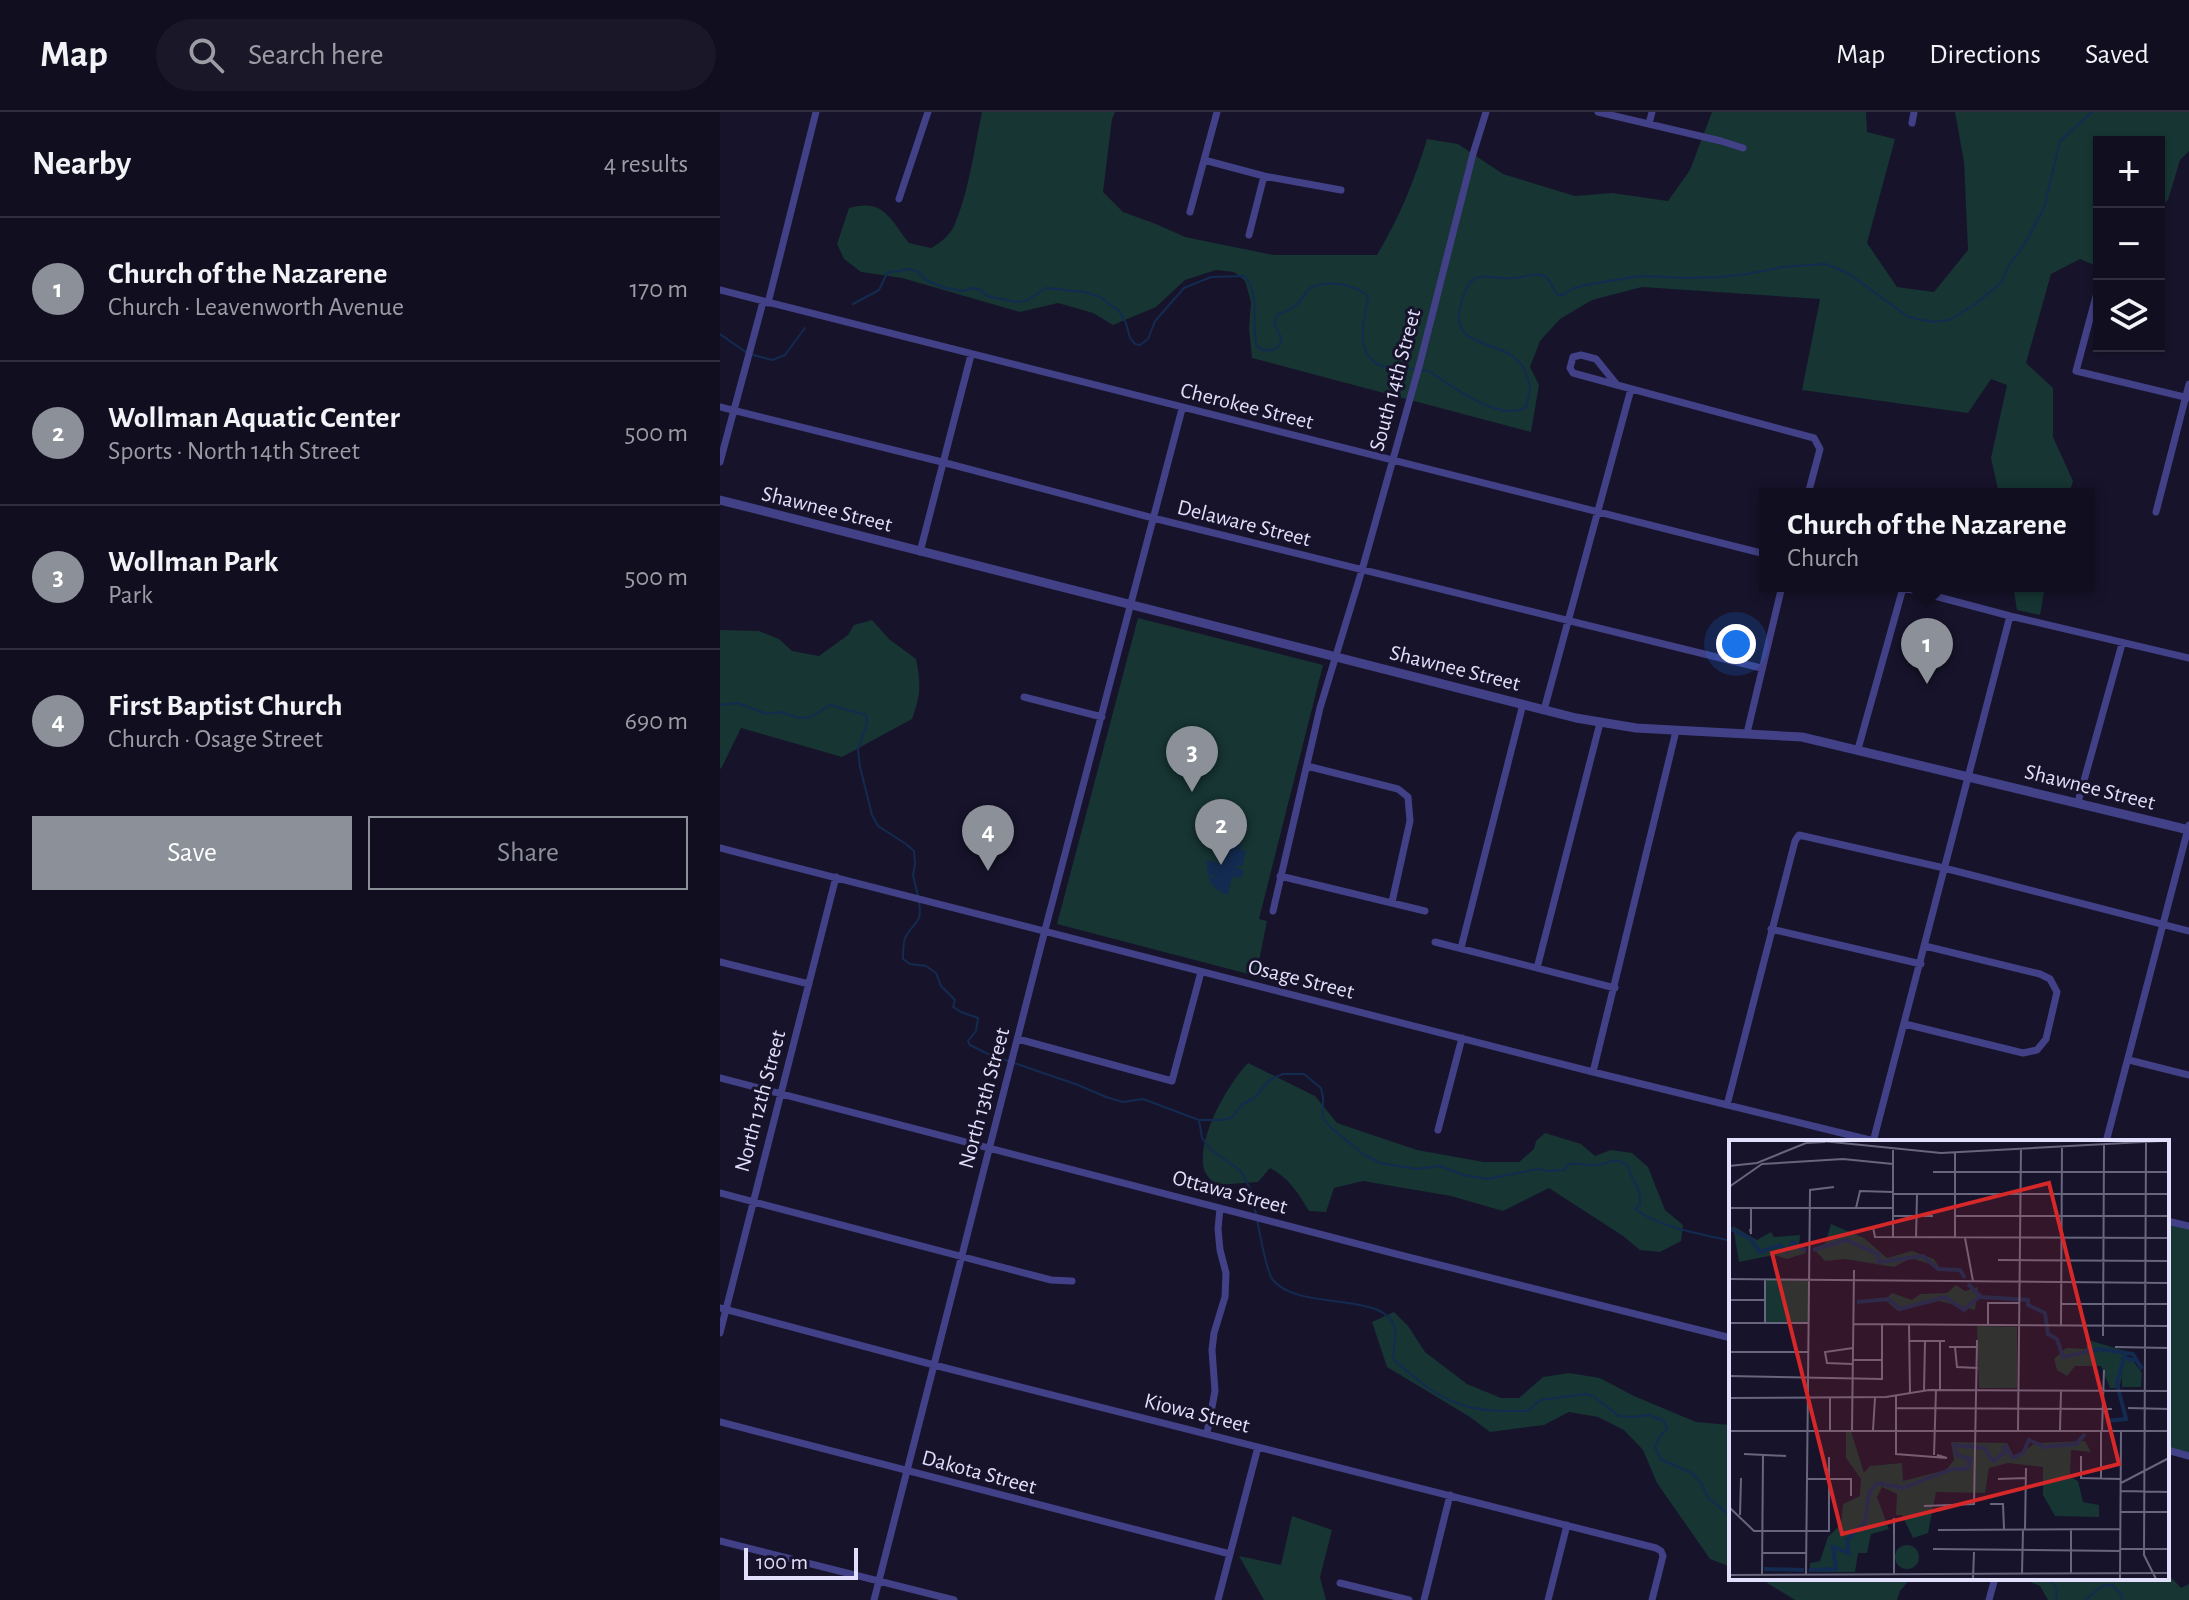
<!DOCTYPE html>
<meta charset="utf-8">
<style>
:root{--surface:#110e20;--page:#1a1729;--text:#f1f3f6;--muted:#9c9ca5;--line:#302e3e;--accent:#8c9099}
body{margin:0;font-family:"Alegreya Sans",sans-serif;background:var(--page);color:var(--text)}
.controls{position:absolute;right:24px;top:24px;display:grid;overflow:hidden;border-radius:0px;box-shadow:0 2px 6px #0004}
.controls button{width:72px;height:72px;display:grid;place-items:center;padding:0;border:0;border-bottom:2px solid var(--line);background:var(--surface);color:var(--text);font:40px sans-serif}
.scale{position:absolute;left:24px;bottom:20px;width:114px;box-sizing:border-box;padding-left:8px;border:4px solid #e2dffd;border-top:0;font-size:22px;line-height:28px;white-space:nowrap;color:#e2dffd;-webkit-text-stroke:6px #17132b;paint-order:stroke}
.you{position:absolute;left:1016px;top:532px;width:28px;height:28px;margin:-20px;border:6px solid #fff;border-radius:50%;background:#1a73e8;box-shadow:0 0 0 12px #1a73e833}
.badge{display:grid;place-items:center;width:52px;height:52px;border-radius:50%;background:var(--accent);color:#fff;font-size:26px;font-weight:700}
.pin{position:absolute;translate:-50% -66px;filter:drop-shadow(0 2px 4px #0008)}
.pin::after{content:'';position:absolute;top:42px;width:28px;height:24px;background:inherit;clip-path:polygon(0 0,100% 0,50% 100%)}
.popup{position:absolute;left:1039px;top:376px;width:336px;height:104px;box-sizing:border-box;display:grid;place-content:center;border-radius:0px;background:var(--surface);filter:drop-shadow(0 2px 6px #0005);font-size:26px;white-space:nowrap;color:var(--muted)}
.popup b{font-size:30px;color:var(--text)}
.popup::after{content:'';position:absolute;left:50%;top:100%;margin-left:-16px;border:16px solid transparent;border-top-color:var(--surface)}
.list{margin:0;padding:0;list-style:none}
h2{display:flex;justify-content:space-between;align-items:center;height:104px;margin:0;padding:0 32px;font-size:34px}
h2 small{font-size:26px;font-weight:400;color:var(--muted)}
.list li{display:grid;grid-template-columns:52px 1fr auto;gap:24px;align-items:center;box-sizing:border-box;height:144px;padding:0 32px;border-top:2px solid var(--line)}
.list b{display:block;font-size:30px;white-space:nowrap}
.list p{margin:0;font-size:26px;white-space:nowrap;color:var(--muted)}
.list em{font-size:26px;font-style:normal;color:var(--muted)}
.actions{display:flex;gap:16px;padding:24px 32px}
.actions a{flex:1;padding:18px 0;border:2px solid var(--accent);border-radius:0px;text-align:center;font-size:28px;color:var(--accent)}
.actions .main{background:var(--accent);color:#fff}
.icon{flex:none;width:44px;height:44px;fill:none;stroke:currentColor;stroke-width:2;stroke-linecap:round;stroke-linejoin:round}
.map{position:relative;flex:none;width:1469px;height:1488px;overflow:hidden}
header{display:flex;align-items:center;gap:48px;box-sizing:border-box;height:112px;padding:0 40px;background:var(--surface);border-bottom:2px solid var(--line)}
header strong{font-size:38px}
nav{display:flex;gap:44px;margin-inline-start:auto;font-size:28px}
.search{width:560px;height:72px;background:var(--page);display:flex;align-items:center;gap:20px;box-sizing:border-box;padding:0 28px;border-radius:44px;color:var(--muted);font-size:30px}
main{display:flex}
aside{flex:1;background:var(--surface)}
.map>svg:first-child{display:block}
.green{fill:#163533}
.water{fill:#132b50}
.lines{fill:none;stroke-linecap:round;stroke-linejoin:round}
.stream{stroke:#132b50;stroke-width:2}
.minor{stroke:#424187;stroke-width:7}
.tertiary{stroke:#424187;stroke-width:9}
.labels{text-anchor:middle;dominant-baseline:central;stroke-width:6;stroke-linejoin:round;paint-order:stroke}
.street-label{font-size:22px;fill:#e2dffd;stroke:#17132b}
.inset-river{fill:none;stroke:#132b50;stroke-width:4}
.inset-road{fill:none;stroke:#68657f;stroke-width:2}
.view{fill:#d62828;fill-opacity:0.15;stroke:#d62828;stroke-width:4}
.inset-edge{fill:none;stroke:#e2dffd;stroke-width:4}
</style>
<header>
<strong>Map</strong>
<div class="search"><svg class="icon" aria-label="search" viewBox="0 0 24 24"><circle cx="10" cy="10" r="6"/><path d="M15 15l6 6"/></svg>Search here</div>
<nav><a>Map</a><a>Directions</a><a>Saved</a></nav>
</header>
<main>
<aside>
<h2>Nearby<small>4 results</small></h2>
<ul class="list">
<li><span class="badge">1</span><div><b>Church of the Nazarene</b><p>Church · Leavenworth Avenue</p></div><em>170 m</em></li>
<li><span class="badge">2</span><div><b>Wollman Aquatic Center</b><p>Sports · North 14th Street</p></div><em>500 m</em></li>
<li><span class="badge">3</span><div><b>Wollman Park</b><p>Park</p></div><em>500 m</em></li>
<li><span class="badge">4</span><div><b>First Baptist Church</b><p>Church · Osage Street</p></div><em>690 m</em></li>
</ul>
<div class="actions"><a class="main">Save</a><a>Share</a></div>
</aside>
<div class="map">
<svg width="1469" height="1488" viewBox="0 0 1469 1488">
<rect width="100%" height="100%" fill="#17132b"/>
<!-- green -->
<path class="green" d="M262,0H395L392,7L383,80L403,100L436,112L465,125L553,143H657C680,104 694,70 707,27L738,32L783,62L855,84L892,81L948,89L970,58L992,0H1146L1147,20L1175,27L1147,131L1177,175L1214,180L1248,138L1244,50L1235,0H1469V39L1460,48L1448,88L1439,96V30H1379V155L1360,147L1331,162L1306,251L1333,276V325L1353,369L1349,382H1279L1271,346L1287,273L1271,267L1248,301L1082,278L1100,187L922,175L872,188L840,207L820,229L810,255L819,273L811,320L532,246L529,217L531,190L525,169L514,160L496,158L465,168L436,195L393,213L373,201L338,191L300,200L182,166L141,160L124,147L117,132L129,96C164,86 170,107 189,131L211,136C220,131 229,124 234,114C248,83 255,34 262,0Z
M1293,474H1325L1320,503L1297,498Z
M418,506L603,553L539,807L547,809L536,864L337,812Z
M152,508L169,527L196,547C201,571 201,583 192,607L122,645L21,616L1,657L0,656V518L39,519L59,527L72,539L99,544L128,523L134,513Z
M528,951L595,984L617,1011L697,1038L764,1050H799L814,1037L816,1029L825,1021L861,1032L875,1044L891,1038L912,1041L928,1055L945,1098L963,1113L961,1129L940,1140L920,1138L903,1124L829,1076L783,1099L731,1084L643,1069L614,1076L606,1100L589,1099C579,1082 568,1065 550,1056L538,1070L495,1073C492,1069 485,1062 484,1057C476,1027 508,972 528,951Z
M1447,1109L1469,1114V1344L1447,1338Z
M674,1200L688,1214L705,1240L747,1272L781,1286H799L823,1265L849,1261L880,1266L914,1284L976,1310L1011,1313V1455L990,1447L937,1371L923,1338L904,1318L878,1305L849,1300L824,1313L770,1320L750,1305L667,1255L652,1210Z
M572,1404L612,1418L600,1465L606,1488H544L519,1444L561,1453Z
M1447,1461L1461,1476L1469,1472V1488H1328L1320,1474L1300,1466H1447Z
M1039,1466H1191L1180,1479L1177,1488H1075Z"/>
<!-- water -->
<path class="water" d="M511,723L522,726L520,737L526,739L522,755L516,753L515,755L524,758L521,766L512,765L508,783C499,780 493,775 488,767L495,764L494,762L488,765L487,748L503,752V750L497,748L501,732L508,734Z"/>
<g class="lines">
<!-- stream -->
<path class="stream" d="M133,192L159,178L167,161L188,157L197,159L206,168L225,176L244,179L253,176L261,178L267,184L296,190L306,189L326,176L364,180L380,185L399,199L406,211L410,226L415,232L420,233L428,227L435,209L464,176L491,165L524,164C542,182 530,212 537,235C549,241 557,240 562,227L554,212L557,203C565,199 574,197 579,190C584,185 585,179 592,175C609,168 634,172 648,184C645,207 632,242 662,254C669,256 674,253 681,254C685,255 689,257 694,257
M0,222L27,241
M33,243L52,248L65,243L85,216
M700,258L709,259C732,274 779,311 806,295C807,289 810,282 810,277C810,271 807,264 805,259C792,229 742,237 739,209C738,201 741,193 743,185C753,154 768,168 793,166C803,166 815,160 824,164C832,168 832,177 838,183H843L852,177L865,173L920,164L968,166L1000,165L1027,162L1062,155L1105,152L1128,161L1188,205L1213,210L1229,208L1254,193L1282,170L1288,154L1303,135L1324,96L1340,29L1372,0
M0,593L17,591L47,602L60,600L80,606L91,605L110,593L146,603L147,611L138,638L140,655L152,703L158,714L186,732L194,739L195,752L193,763L198,784
M199,790C203,812 193,810 185,826C183,832 183,840 183,847L190,852L206,854L216,861L221,874L235,888L233,895L241,900L258,906L256,919L248,929L250,933L268,942L358,973L386,985L403,990L423,987L479,1008L482,1026L490,1037L521,1059L530,1077L536,1102
M481,1008H504L513,1005L521,993L534,986L551,967L563,962H584L601,976L603,985V1005L609,1014L643,1042L660,1051L697,1057L720,1054L744,1063L768,1067L818,1057L827,1059L844,1058L849,1052C858,1050 866,1054 876,1053C883,1053 889,1049 895,1049C902,1049 902,1050 908,1054C911,1070 922,1073 920,1093L915,1097C943,1117 978,1121 1011,1129
M537,1108C540,1121 546,1160 553,1168C579,1200 664,1178 675,1216C677,1224 673,1238 673,1247C695,1266 717,1287 746,1294C766,1300 787,1299 808,1299L820,1288L865,1282L873,1284L899,1304L913,1305L929,1303L944,1309L947,1317L940,1324L935,1335L940,1347L972,1361L981,1371L988,1386L1011,1404
M1329,1466L1336,1475L1337,1488
M1365,1488L1382,1474L1392,1473L1401,1482L1402,1488"/>
<!-- minor -->
<path class="minor" d="M878,0L1001,29L1023,36
M1192,11L1194,0
M929,12L932,0
M484,48L544,64L621,78
M179,87L208,0
M470,100L497,0
M529,123L544,64
M1378,177L1356,259L1469,286
M0,178C348,269 697,352 1045,442
M48,191L96,0
M897,273L853,261L850,256L853,245L861,243L876,247L897,273L1094,326L1100,337L1088,382
M0,295L222,350L433,406L1041,556
M0,350L43,190
M1436,400L1469,272
M200,440L251,243
M1177,474L1290,504L1469,546
M304,585L382,605
M824,598L911,277
M1027,621L1062,474
M1138,637L1183,476
M587,654L678,677L688,685L690,709L672,790
M1358,690L1402,532
M0,736L873,960L1154,1029
M560,764L705,799
M553,799L600,596L642,458L700,251L753,42L766,0
M1051,817L1201,852
M715,830L895,876
M741,836L803,592
M0,850L89,872
M817,856L880,611
M1185,912L1303,941L1317,938L1326,927L1337,880L1330,867L1320,862L1205,834
M298,927L452,969L481,860
M1409,948L1469,963
M873,960L956,619
M0,966L680,1143L1011,1226
M1007,993L1075,729L1079,723L1224,756L1469,819
M718,1018L742,926
M1153,1030L1290,504
M1386,1030L1469,713
M0,1081L331,1168L352,1169
M1447,1109L1469,1114
M0,1196L214,1253L936,1436L941,1439L943,1444L932,1488
M0,1221L116,765
M0,1310L510,1442
M487,1321L495,1279L492,1238L494,1221L505,1185L506,1161L500,1138L498,1117L500,1096
M1447,1338L1469,1344
M0,1429L234,1488
M620,1471L689,1488
M154,1488L325,818L462,297
M498,1488L538,1335
M704,1488L730,1383
M828,1488L847,1413
M1269,1488L1275,1466"/>
<!-- tertiary -->
<path class="tertiary" d="M0,388L856,606L916,616L1082,625L1469,718"/>
</g>
<g class="labels">
<!-- street labels -->
<g class="street-label">
<text transform="translate(675 268) rotate(-75)">South 14th Street</text>
<text transform="translate(527 294) rotate(14)">Cherokee Street</text>
<text transform="translate(107 397) rotate(14)">Shawnee Street</text>
<text transform="translate(524 411) rotate(14)">Delaware Street</text>
<text transform="translate(735 556) rotate(14)">Shawnee Street</text>
<text transform="translate(1370 675) rotate(14)">Shawnee Street</text>
<text transform="translate(581 867) rotate(14)">Osage Street</text>
<text transform="translate(264 986) rotate(-75)">North 13th Street</text>
<text transform="translate(40 989) rotate(-75)">North 12th Street</text>
<text transform="translate(510 1080) rotate(15)">Ottawa Street</text>
<text transform="translate(477 1301) rotate(14)">Kiowa Street</text>
<text transform="translate(259 1360) rotate(15)">Dakota Street</text>
</g>
</g>
<!-- overview -->
<g transform="translate(1009 1028)">
<rect width="440" height="440" fill="#17132b"/>
<path d="M102,84L135,98L158,118L183,111L205,119L210,127L182,118L165,127L116,119L96,121L84,108L96,104ZM4,86L28,100L42,92L45,97L71,95L70,106L77,113L58,119L45,115L10,122ZM36,140H80V183H36ZM227,145L236,151L249,147L246,170L210,161L169,171L156,160L163,153L183,160L191,154L218,153ZM248,186L288,187V248H250ZM359,200L403,213L392,218V236L396,218L403,219L413,233L412,247H393V237L390,248H381L372,226H346L338,236L328,230L325,219L337,208L357,209ZM122,291L135,333L141,326L173,323L174,341L217,330L225,320L222,302L278,303L286,318L306,303L356,301L362,312L342,310L341,337L349,341L354,362L370,365V377L326,376L314,355V327L279,323L260,328L256,353L207,352L199,393L184,398L173,375H167L168,354L153,347L148,357L160,389L142,394L138,413H129L126,432H81V423L91,421L99,397L112,384L114,364L131,356L132,339L117,318V292ZM166 417a12 12 0 1 1 24 0a12 12 0 1 1-24 0Z" fill="#163533"/>
<path class="inset-river" d="M0,88L22,99L31,112L51,105L58,112L64,102L77,111M84,110L117,100L149,114L150,122L194,116L209,129L231,130L236,138M239,144L252,157L299,160V165L316,173L319,194L328,199L334,217L371,209L404,214L413,229M128,162L160,159L171,169L216,157L235,170L250,157M377,281L397,279L388,243L395,217L406,221M35,429L75,430M80,430L107,429L104,407L120,413L118,400L136,382L140,353L148,343L174,348L223,329H239L241,319L227,315L226,305L255,308L264,321L276,312L275,305L284,318L294,313L300,300L316,307L347,304L356,294"/>
<path class="inset-road" d="M93,1L212,13L433,1M417,3L415,415L427,439M0,26L28,23L77,3L96,2M204,32H440M0,47L33,24L114,19L164,24M164,54H440M0,68H164M127,68L131,51L164,52M164,76H204M226,76H440M144,87L146,97L440,98M21,89L22,94V68M164,97V10M187,98L188,54M226,98V12M236,98L244,141M269,120L440,121M0,139L440,143M36,140V183M0,160H36M332,164H440M0,183H80M124,184L440,186M180,184L181,253M259,185V163H290M332,185L333,6M374,196L375,5M180,201H216M220,207H249M226,207L228,227L249,228M386,207L440,208M0,212H80M124,220H153M123,224L98,223L96,212L124,208M0,236L153,239V184M211,250V201M195,251L196,201M167,255V314L218,318L208,315M0,258L157,257L200,250L440,251M167,268L383,269M399,268L440,269M101,290V258M123,290L125,130M144,290L146,258M289,290L292,8M331,290L332,251M0,291H440M373,291L375,230M15,314L57,316M205,315L207,250M352,316V338L392,339M78,339H122V356M269,339L297,338M372,339V291M392,343L440,318M392,351L440,352M261,364H274L275,389M195,366L245,364L248,200M0,367L25,391H100V317M391,372H440M11,375L12,338M165,378V434M342,389V434M209,390L391,389M296,390L297,328M204,409L392,411M391,409H440M33,413H77M293,434L294,390M0,435L440,433M33,435L34,316M77,435L81,50L105,47M244,439L245,412M391,439L392,291"/>
<path class="view" d="M320,43L390,324L113,394L43,113Z"/>
<rect width="440" height="440" class="inset-edge"/>
</g>
</svg>
<div class="controls">
<button>+</button>
<button>−</button>
<button><svg class="icon" aria-label="layers" viewBox="0 0 24 24"><path d="M12 4l9 5-9 5-9-5zM3 14l9 5 9-5"/></svg></button>
</div>
<div class="scale">100 m</div>
<div class="you"></div>
<div class="pin badge" style="left:1207px;top:572px">1</div>
<div class="popup"><b>Church of the Nazarene</b>Church</div>
<div class="pin badge" style="left:501px;top:753px">2</div>
<div class="pin badge" style="left:472px;top:680px">3</div>
<div class="pin badge" style="left:268px;top:759px">4</div>
</div>
</main>
